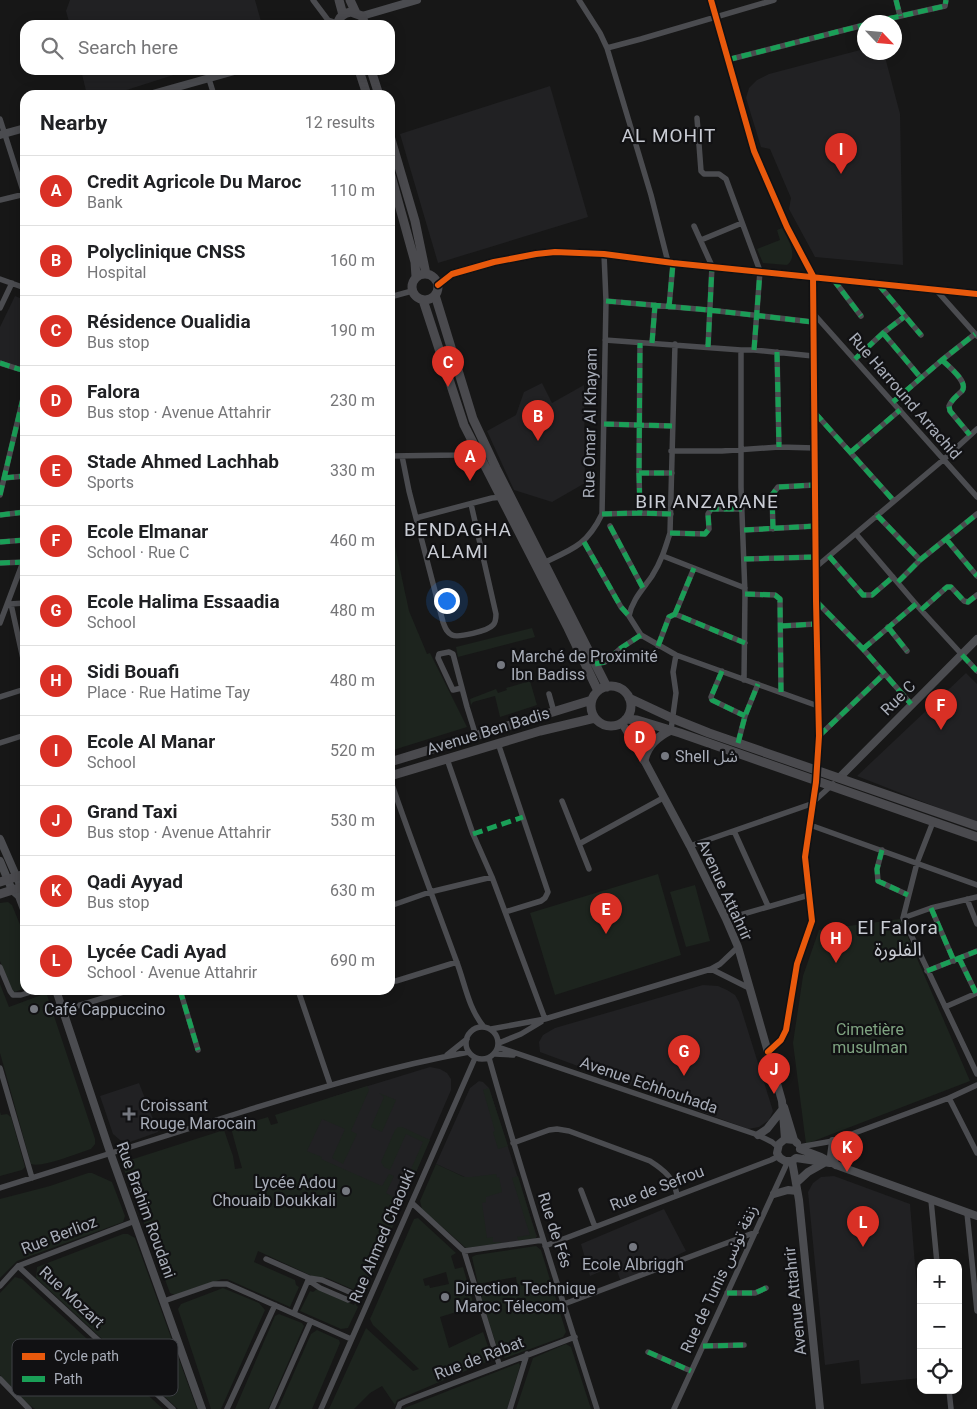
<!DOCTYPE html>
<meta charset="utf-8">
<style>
:root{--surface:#fff;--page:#f6f6f6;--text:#202124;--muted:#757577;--line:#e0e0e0;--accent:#d93025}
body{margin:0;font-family:Roboto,"Noto Sans Arabic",sans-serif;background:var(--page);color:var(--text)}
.controls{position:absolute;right:15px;bottom:15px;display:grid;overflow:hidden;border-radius:10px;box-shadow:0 2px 12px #0003}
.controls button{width:45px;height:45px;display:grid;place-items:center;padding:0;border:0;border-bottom:1px solid var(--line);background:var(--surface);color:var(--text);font:25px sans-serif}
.compass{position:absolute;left:857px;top:15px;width:45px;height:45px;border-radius:50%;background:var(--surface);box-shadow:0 2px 12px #0003;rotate:116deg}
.you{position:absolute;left:446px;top:600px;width:18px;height:18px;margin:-12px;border:4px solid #fff;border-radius:50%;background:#1a73e8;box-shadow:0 0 0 8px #1a73e833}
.badge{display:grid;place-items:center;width:32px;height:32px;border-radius:50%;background:var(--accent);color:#fff;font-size:16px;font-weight:700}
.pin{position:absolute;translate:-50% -41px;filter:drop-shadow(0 1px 2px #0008)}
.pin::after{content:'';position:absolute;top:26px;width:18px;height:15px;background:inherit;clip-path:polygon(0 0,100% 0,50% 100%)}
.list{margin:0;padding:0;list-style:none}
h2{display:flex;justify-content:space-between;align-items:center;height:65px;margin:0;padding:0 20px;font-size:21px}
h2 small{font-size:16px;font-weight:400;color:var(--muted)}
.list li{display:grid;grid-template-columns:32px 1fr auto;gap:15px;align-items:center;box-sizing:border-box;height:70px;padding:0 20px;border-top:1px solid var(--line)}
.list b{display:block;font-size:19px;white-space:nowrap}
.list p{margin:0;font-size:16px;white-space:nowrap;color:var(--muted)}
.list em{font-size:16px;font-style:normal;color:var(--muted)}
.icon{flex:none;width:28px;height:28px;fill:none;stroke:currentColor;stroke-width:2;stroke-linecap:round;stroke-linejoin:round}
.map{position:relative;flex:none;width:977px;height:1409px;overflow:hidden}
.search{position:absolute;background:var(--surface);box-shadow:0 2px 12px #0003;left:20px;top:20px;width:375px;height:55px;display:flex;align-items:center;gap:12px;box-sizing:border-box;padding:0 18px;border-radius:15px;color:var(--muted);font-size:19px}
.panel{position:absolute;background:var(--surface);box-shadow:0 2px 12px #0003;left:20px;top:90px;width:375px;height:905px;border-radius:15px}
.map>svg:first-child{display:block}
.built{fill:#212123}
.green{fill:#1d241e;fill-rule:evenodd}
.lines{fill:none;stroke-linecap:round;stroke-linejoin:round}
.minor{stroke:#4b4c50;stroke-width:5.5}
.tertiary{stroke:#4b4c50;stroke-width:8}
.secondary{stroke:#4a4a4e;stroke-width:9}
.quiet{stroke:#1a9f57;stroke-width:5;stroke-dasharray:10 5;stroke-linecap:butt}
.cycleway-casing{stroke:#111113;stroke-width:9}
.cycleway{stroke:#e8590c;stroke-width:6}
.poi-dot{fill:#757880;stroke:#111113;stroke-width:2}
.labels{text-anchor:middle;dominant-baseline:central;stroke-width:4.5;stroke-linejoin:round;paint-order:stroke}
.street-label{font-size:16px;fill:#a8adb8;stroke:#111113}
.poi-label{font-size:16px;fill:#a8adb8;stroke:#111113;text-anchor:start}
.park-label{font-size:16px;fill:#7fa381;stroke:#111113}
.quarter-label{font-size:19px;letter-spacing:1px;fill:#c9ccd4;stroke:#111113}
.key{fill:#111113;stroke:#3e4045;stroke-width:1}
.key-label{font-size:14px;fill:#a8adb8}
</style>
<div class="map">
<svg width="977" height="1409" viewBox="0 0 977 1409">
<rect width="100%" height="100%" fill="#171717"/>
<!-- built -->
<path class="built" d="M70,0H255L262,25H70L66,11Z
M864,49V52L884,53L900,114L903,265L815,257L789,209L791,198L770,149L761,147L746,98L749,88L757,80L769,74Z
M81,70H189L111,95H87Z
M550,86L588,217L438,263L400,134Z
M15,296L25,300V369L0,361V327Z
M542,383L552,403L584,385L585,483L552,502L514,490L487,431L516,415L524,392Z
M966,673L977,684V823L857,776Z
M703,985L718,986L727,990L735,995L739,1002L773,1111L769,1120L759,1127L748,1129L540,1052L539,1042L543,1035L555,1028Z
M430,1067L440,1069L447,1073L451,1079V1090L373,1271L305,1148L329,1098Z
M479,1081L483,1082L489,1088L536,1234L537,1236L535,1239L486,1245L479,1204L491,1189L436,1164L470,1088Z
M139,1083L158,1132L130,1142L120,1140L113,1134L100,1096Z
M834,1176L910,1204L917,1289H921V1378L861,1384L859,1360L825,1365L808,1192L813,1183L821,1177Z
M664,1209L686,1251L621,1282L615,1265L590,1276L581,1244Z"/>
<!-- green -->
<path class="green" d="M782,228C788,239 799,256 787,265L763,263L757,249L780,240L777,230Z
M390,523L409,611L427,654L430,653L467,727L390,751Z
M532,628L535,637L458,657L456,647Z
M530,681L537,705L500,717L495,696L473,702L471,705L470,699L496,689L498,693L507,690L506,688Z
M658,874L681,955L555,995L530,913Z
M695,885L710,941L686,947L670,892Z
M8,902L12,905L25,937V988L15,992L11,989L0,961V903Z
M900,919L970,1081L806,1144L793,1043L803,976L819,930Z
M0,984L9,1007L44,994L47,995L95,1139V1144L91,1149C78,1153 42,1168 31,1164L0,1053Z
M367,1086L369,1090L351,1131L357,1134L343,1164L332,1158L345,1129L322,1119L307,1151L322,1157L321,1159L382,1186L389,1174L394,1176L386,1193L395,1198L409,1169H411L423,1142L406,1134L390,1170L384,1167L381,1162L395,1130L398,1127H402L430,1140L364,1293H361L356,1305L358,1307L348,1328L341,1329L300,1311L310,1291L313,1292L317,1289L354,1305L359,1292L327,1278L312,1276L258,1251L254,1262L295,1280L296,1285L299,1287L290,1307L227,1279H222L175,1295L170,1293L123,1167L124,1162L224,1130L233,1156L235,1169L242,1168L231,1128L268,1117L271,1125L278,1123L275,1115Z
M489,1088L508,1146L498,1149L493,1132L495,1131L483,1090Z
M379,1093L396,1100L382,1132L371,1127L384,1097Z
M0,1112L1,1115L7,1114L11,1117L25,1167L22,1170L0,1176Z
M436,1164L464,1177H472L496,1174L497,1178L499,1177L502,1192L486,1197V1202L482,1203L487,1238L493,1237V1242H501V1243L466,1248L422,1209L420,1201Z
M88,1173H92L112,1182L125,1216L123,1222L17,1261L0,1278V1199L50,1186Z
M518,1176L536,1236V1238L519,1241L517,1237L530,1235L512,1178Z
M418,1218L456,1253L451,1256L455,1269L463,1267L475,1309L467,1312L466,1309L440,1317L449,1348L483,1332L491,1355V1360L397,1400L395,1405L382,1386L370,1393L354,1409H329L366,1328L413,1371L419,1369L373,1325L370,1319L414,1219ZM446,1272L449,1284L430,1288L429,1285L425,1286L423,1279Z
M123,1234H128L135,1238L197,1409H178L36,1278L37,1267Z
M536,1246L541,1250L566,1332L563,1337L505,1358L500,1355L498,1350L481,1298L485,1291L502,1287L505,1288L507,1293L518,1291L516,1277L478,1284L472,1257L476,1255Z
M15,1277L22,1279L163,1409H35L23,1400L0,1375V1293Z
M223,1288L259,1303L265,1310L221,1409H211L178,1309L181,1304Z
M279,1314L302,1323L304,1326L268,1409H235L275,1316Z
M317,1330L339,1340L340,1343L312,1409H278L311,1334Z
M566,1344L571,1347L591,1409H516L533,1358Z
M519,1363L520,1366L507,1409H402Z"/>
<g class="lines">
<!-- minor -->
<path class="minor" d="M313,0L328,20L337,23
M579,0L600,33L607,48L651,195L668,262
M711,0L754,151L787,227L813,276L816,601L819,736L816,782L805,857L812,921L797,964L786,1030L781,1040L768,1052
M896,0L900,16
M874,22L945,6L946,0
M607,48L641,39L774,0
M727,60L864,25
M209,79L214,95
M697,118L701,171L704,174H719L726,179L760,271L754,350
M0,119L25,197
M0,200L25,194
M694,226L712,266L708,347
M701,240L742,223
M0,279L25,288
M833,279L861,316
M878,284L921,335
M937,291L977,336
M390,297L412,291
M606,301L709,310L813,322
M669,307L673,263
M0,308L12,283
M813,313L977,497
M883,333L921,378
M605,340L741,350H754L813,356
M652,343L655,305
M675,344L670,533C665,549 661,562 652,576C643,589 632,600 629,616L641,635L676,655L818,706
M741,350V487L745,594L744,680
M777,352L779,447
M855,359L883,333L904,317
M942,360C948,366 969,382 962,391C957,396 952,399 949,406L950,411L970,435
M0,363L25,371
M893,402L942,360L975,334
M815,413L894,501
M604,424L672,426
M671,451H722L779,447L815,448
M851,452L900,410
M390,456L458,455L480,452
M402,456L409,491L443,622C445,627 446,632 452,635C458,638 488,631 493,625C496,622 496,618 496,614L471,504
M639,473H672
M4,478L25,476
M0,495L25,390
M640,513L639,473L640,343
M602,514L640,513L671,514
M0,515L25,512
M877,515L920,560
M416,518L492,498L504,497
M610,526L643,588
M773,529L772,495L778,487L815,485
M744,530L816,526
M670,533L705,534L709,529L708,514L711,509H742
M856,534L921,610L977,671
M946,539L977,576
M0,542L25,540
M584,542L621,607L629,616
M663,556L745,588
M829,556L863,595H872L893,577
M744,559L816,557
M0,563L25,562
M543,563C573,549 587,545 602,514L606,301L604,254
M816,567L943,460L977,429
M898,582L920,560L977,514
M745,594L775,595L780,599L781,692
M816,601L863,649L911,704
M10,604L25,603
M11,604L25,668
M921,610L947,587H951L964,601L968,602L977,595
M675,614L694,568
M0,623L23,562
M781,626L816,624
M888,627L907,651
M658,646L669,617L675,614L745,643
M863,649L916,604
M595,664L605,662L621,648L641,635
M722,671L711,697L712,700L745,716
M462,688L453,690L452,688L438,658L439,654L449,652L453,654L467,707L476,736
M549,694L554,712
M0,697L25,689
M671,730L676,693L673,672L676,655
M819,736L884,674
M0,743L25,735
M498,743L548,892L545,898L541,901L505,912
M738,743L745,716L758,684
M447,759L473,834L492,877L545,1019
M390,779C411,840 434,900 456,960C465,983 468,1008 484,1027
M562,801L589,869
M933,822L917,863L903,918L977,1074
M810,825L977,885
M734,831L768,906
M579,844L663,798
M690,846L811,804L833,784
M882,850L877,869L878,881L908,895
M967,899L977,924
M390,906L430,892L492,877
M931,908L954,961
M903,918L931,908L977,897
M726,919L809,895
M959,958L976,993
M0,967L10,991L13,995H21L37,990
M711,969L749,988
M927,971L977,951
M390,981H396L457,962
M180,990L198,1050
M298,990L330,1084
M945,1007L977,993
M64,1010L130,990
M466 1043a16 16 0 1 1 32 0a16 16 0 1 1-32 0Z
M491,1029L545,1019L711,969L720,964L738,947
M499,1043L521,1034L541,1022
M498,1047L758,1135L772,1142L778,1147
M495,1054L513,1055
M447,1055L467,1039
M489,1058C522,1176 560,1292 597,1409
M0,1068L32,1178
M949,1098L977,1153
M513,1143L549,1130L557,1129L569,1131L650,1161C664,1170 674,1178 677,1195
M799,1147L833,1141L949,1098L977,1085
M0,1188C82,1163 163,1136 245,1111C319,1088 393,1066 469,1052
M581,1190L595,1227
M931,1200L937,1263
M412,1203L464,1251L499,1364
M967,1213L977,1311
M545,1246L771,1160L779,1156
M464,1251L543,1240
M266,1259L309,1278L322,1280L352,1293L353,1295L351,1299L348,1300L320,1288L308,1280
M18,1266L173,1409
M0,1286L18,1266L135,1221
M727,1293H755L766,1288
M164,1301L213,1284H227L351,1339
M564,1304L756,1232
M294,1313L309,1278
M703,1346L744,1345
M648,1352L691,1371
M0,1379L29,1409
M949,1390L951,1409
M227,1409L275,1305
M272,1409L311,1321
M321,1409L475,1058
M398,1409L400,1404L404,1402L575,1337
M510,1409L527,1354
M674,1409L788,1161"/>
<!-- tertiary -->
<path class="tertiary" d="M362,16L417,0
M149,95L238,70
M0,135L25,128
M438,285L452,274L494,262L536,254L555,252L604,254L673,263L977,294
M622,723L644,760L690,846L726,919L738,947L782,1101L785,1139
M839,778L977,639
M0,839L21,887L19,896
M0,861L12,890L19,896L25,912
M56,990L110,1152L202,1409
M784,1107L794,1140L797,1143
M758,1135L767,1129L782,1110
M794,1140L785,1139L779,1144L777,1153L780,1158L785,1161H792L796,1158L830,1163
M833,1141L831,1156L836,1165
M800,1149L821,1157L836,1165L977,1216
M792,1161L799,1200L820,1409
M796,1183L808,1172L824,1163
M774,1194L788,1190L797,1191"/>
<!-- secondary -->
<path class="secondary" d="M339,0L343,15
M350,0L356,13
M337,25C339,17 343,13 351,12L362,16L365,25
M359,70L367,95
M371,70L379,95
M390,136L415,221L426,274
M390,172L415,262L416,277
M412 287a13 13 0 1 1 26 0a13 13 0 1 1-26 0Z
M435,295L473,419L496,468L607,687
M423,300L464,425L568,628L598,691
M591 706a20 20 0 1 1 40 0a20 20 0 1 1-40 0Z
M629,698L674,719L709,733L977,826
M626,719L637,720L680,733L977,837
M644,760C648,745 657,737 671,730
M390,762L592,700
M390,776L540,731L595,718
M0,882L25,874
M0,894L25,886"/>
<!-- quiet -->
<path class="quiet" d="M896,0L900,16
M874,22L945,6L946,0
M727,60L864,25
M833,279L861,316
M878,284L921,335
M606,301L709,310L813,322
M669,307L673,263
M883,333L921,378
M652,343L655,305
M708,347L712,266
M754,350L760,271
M777,352L779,447
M855,359L883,333L904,317
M942,360C948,366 969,382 962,391C957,396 952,399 949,406L950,411L970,435
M0,363L25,371
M893,402L942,360L975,334
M815,413L894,501
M604,424L672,426
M851,452L900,410
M639,473H672
M4,478L25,476
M0,495L25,390
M640,513L639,473L640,343
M602,514L640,513L671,514
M0,515L25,512
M877,515L920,560
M610,526L643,588
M773,529L772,495L778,487L815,485
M744,530L816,526
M670,533L705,534L709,529L708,514L711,509H742
M946,539L977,576
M0,542L25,540
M584,542L621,607L629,616
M829,556L863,595H872L893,577
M744,559L816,557
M0,563L25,562
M898,582L920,560L977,514
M745,594L775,595L780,599L781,692
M816,601L863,649L911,704
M921,610L947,587H951L964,601L968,602L977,595
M675,614L694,568
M781,626L816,624
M888,627L907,651
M658,646L669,617L675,614L745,643
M863,649L916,604
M962,655L977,671
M595,664L605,662L621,648L641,635
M722,671L711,697L712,700L745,716
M819,736L884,674
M738,743L745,716L758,684
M473,834L523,817
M882,850L877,869L878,881L908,895
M931,908L954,961
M959,958L976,993
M927,971L977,951
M180,990L198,1050
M727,1293H755L766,1288
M703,1346L744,1345
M648,1352L691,1371"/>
<defs>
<path id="cycleway" d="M711,0L754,151L787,227L813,276L816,601L819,736L816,782L805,857L812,921L797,964L786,1030L781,1040L768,1052
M438,285L452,274L494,262L536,254L555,252L604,254L673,263L977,294"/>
</defs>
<!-- cycleway casing -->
<use href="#cycleway" class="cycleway-casing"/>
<!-- cycleway -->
<use href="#cycleway" class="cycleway"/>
</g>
<!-- markers -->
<g class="poi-dot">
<circle cx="501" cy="665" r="5"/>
<circle cx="665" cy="756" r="5"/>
<circle cx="34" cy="1009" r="5"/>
<path d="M126.5 1106.5h5v5h5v5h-5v5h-5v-5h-5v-5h5z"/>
<circle cx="346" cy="1191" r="5"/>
<circle cx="633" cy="1247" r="5"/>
<circle cx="445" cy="1297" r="5"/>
</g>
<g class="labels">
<!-- street labels -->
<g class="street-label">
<text transform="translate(905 396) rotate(49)">Rue Harround Arrachid</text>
<text transform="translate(590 423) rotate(-89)">Rue Omar Al Khayam</text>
<text transform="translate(898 698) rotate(-45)">Rue C</text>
<text transform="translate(488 731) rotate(-17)">Avenue Ben Badis</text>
<text transform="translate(725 890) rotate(65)">Avenue Attahrir</text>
<text transform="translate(649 1085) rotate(19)">Avenue Echhouhada</text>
<text transform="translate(657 1188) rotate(-21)">Rue de Sefrou</text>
<text transform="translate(146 1210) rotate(70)">Rue Brahim Roudani</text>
<text transform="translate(555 1230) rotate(72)">Rue de Fés</text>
<text transform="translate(59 1235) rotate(-21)">Rue Berlioz</text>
<text transform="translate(382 1236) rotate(-67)">Rue Ahmed Chaouki</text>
<text transform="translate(719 1279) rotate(-65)">Rue de Tunis زنقة تونس</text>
<text transform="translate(72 1297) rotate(43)">Rue Mozart</text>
<text transform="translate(795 1301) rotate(-96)">Avenue Attahrir</text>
<text transform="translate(479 1358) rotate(-21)">Rue de Rabat</text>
</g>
<!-- poi labels -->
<g class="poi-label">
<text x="511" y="656">Marché de Proximité<tspan x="511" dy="18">Ibn Badiss</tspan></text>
<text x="675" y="756">Shell شل</text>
<text x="44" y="1009">Café Cappuccino</text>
<text x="140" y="1105">Croissant<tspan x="140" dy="18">Rouge Marocain</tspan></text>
<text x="336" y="1182" text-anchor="end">Lycée Adou<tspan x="336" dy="18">Chouaib Doukkali</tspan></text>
<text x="633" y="1264" text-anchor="middle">Ecole Albriggh</text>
<text x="455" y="1288">Direction Technique<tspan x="455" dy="18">Maroc Télecom</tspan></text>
</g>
<!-- park labels -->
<g class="park-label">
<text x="870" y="1029">Cimetière<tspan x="870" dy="18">musulman</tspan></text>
</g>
<!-- quarter labels -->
<g class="quarter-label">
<text x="669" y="135">AL MOHIT</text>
<text x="707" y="501">BIR ANZARANE</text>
<text x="458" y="529">BENDAGHA<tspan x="458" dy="22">ALAMI</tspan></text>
<text x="898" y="927">El Falora<tspan x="898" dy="22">الفلورة</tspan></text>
</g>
</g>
<!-- legend -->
<rect x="12" y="1339" width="166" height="57" rx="8" class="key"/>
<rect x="22" y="1353" width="23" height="7" fill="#e8590c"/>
<rect x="22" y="1376" width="23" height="6" fill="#1a9f57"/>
<g class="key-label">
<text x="54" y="1361">Cycle path</text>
<text x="54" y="1384">Path</text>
</g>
</svg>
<div class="controls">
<button>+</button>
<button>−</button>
<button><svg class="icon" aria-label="locate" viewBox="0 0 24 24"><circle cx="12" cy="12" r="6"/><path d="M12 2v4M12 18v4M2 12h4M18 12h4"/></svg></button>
</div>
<svg class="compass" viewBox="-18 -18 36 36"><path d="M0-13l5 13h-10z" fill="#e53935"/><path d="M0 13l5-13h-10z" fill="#757577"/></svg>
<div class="you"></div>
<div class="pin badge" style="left:470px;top:481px">A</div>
<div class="pin badge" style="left:538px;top:441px">B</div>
<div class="pin badge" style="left:448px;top:387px">C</div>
<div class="pin badge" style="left:640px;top:762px">D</div>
<div class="pin badge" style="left:606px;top:934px">E</div>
<div class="pin badge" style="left:941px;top:730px">F</div>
<div class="pin badge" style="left:684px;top:1076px">G</div>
<div class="pin badge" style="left:836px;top:963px">H</div>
<div class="pin badge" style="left:841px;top:174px">I</div>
<div class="pin badge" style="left:774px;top:1094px">J</div>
<div class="pin badge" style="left:847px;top:1172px">K</div>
<div class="pin badge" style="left:863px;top:1247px">L</div>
<div class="search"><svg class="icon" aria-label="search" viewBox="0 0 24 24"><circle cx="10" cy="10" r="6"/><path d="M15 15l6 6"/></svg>Search here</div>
<section class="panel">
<h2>Nearby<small>12 results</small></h2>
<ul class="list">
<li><span class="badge">A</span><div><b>Credit Agricole Du Maroc</b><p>Bank</p></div><em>110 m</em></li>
<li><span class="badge">B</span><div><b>Polyclinique CNSS</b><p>Hospital</p></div><em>160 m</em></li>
<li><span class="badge">C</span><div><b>Résidence Oualidia</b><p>Bus stop</p></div><em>190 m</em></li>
<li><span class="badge">D</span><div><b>Falora</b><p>Bus stop · Avenue Attahrir</p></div><em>230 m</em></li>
<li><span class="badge">E</span><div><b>Stade Ahmed Lachhab</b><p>Sports</p></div><em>330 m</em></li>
<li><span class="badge">F</span><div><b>Ecole Elmanar</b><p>School · Rue C</p></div><em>460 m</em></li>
<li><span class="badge">G</span><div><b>Ecole Halima Essaadia</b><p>School</p></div><em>480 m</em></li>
<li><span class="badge">H</span><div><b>Sidi Bouafi</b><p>Place · Rue Hatime Tay</p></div><em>480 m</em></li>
<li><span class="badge">I</span><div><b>Ecole Al Manar</b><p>School</p></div><em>520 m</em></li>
<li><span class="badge">J</span><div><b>Grand Taxi</b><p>Bus stop · Avenue Attahrir</p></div><em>530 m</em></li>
<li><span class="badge">K</span><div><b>Qadi Ayyad</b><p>Bus stop</p></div><em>630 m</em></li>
<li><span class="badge">L</span><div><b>Lycée Cadi Ayad</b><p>School · Avenue Attahrir</p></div><em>690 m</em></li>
</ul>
</section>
</div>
